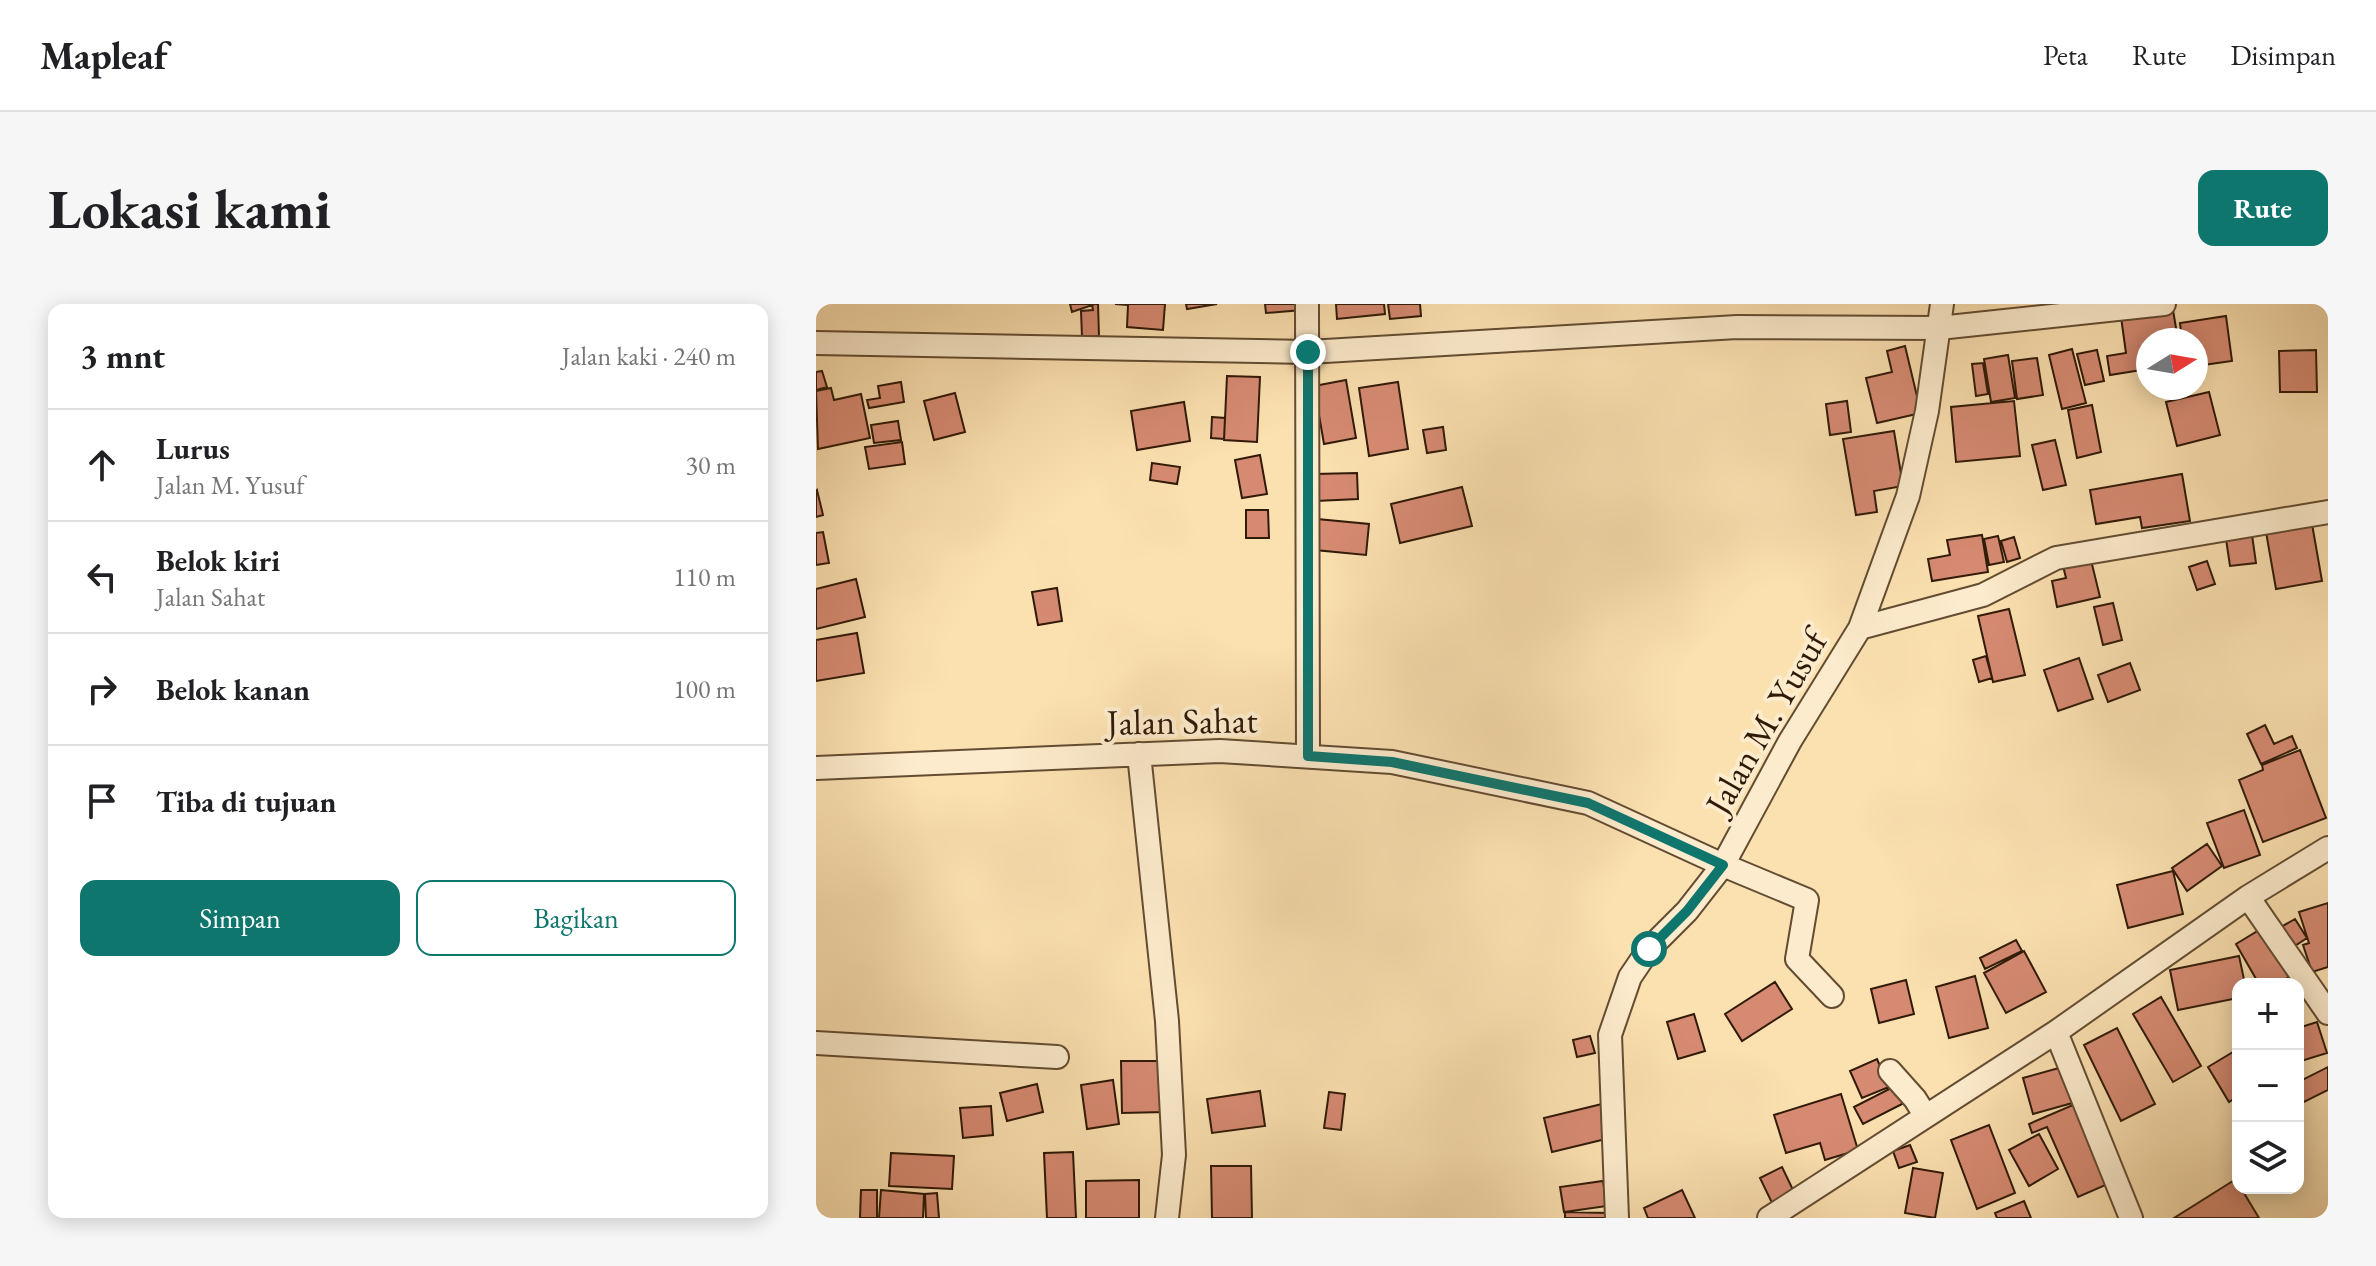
<!DOCTYPE html>
<html lang="id">
<meta charset="utf-8">
<style>
:root{--surface:#fff;--page:#f6f6f6;--text:#202124;--muted:#757577;--line:#e0e0e0;--accent:#0f766e}
body{margin:0;font-family:"EB Garamond",serif;background:var(--page);color:var(--text)}
.controls{position:absolute;right:24px;bottom:24px;display:grid;overflow:hidden;border-radius:16px;box-shadow:0 4px 20px #0003}
.controls button{width:72px;height:72px;display:grid;place-items:center;padding:0;border:0;border-bottom:2px solid var(--line);background:var(--surface);color:var(--text);font:40px sans-serif}
.compass{position:absolute;left:1320px;top:24px;width:72px;height:72px;border-radius:50%;background:var(--surface);box-shadow:0 4px 20px #0003;rotate:79deg}
.stop{position:absolute;width:24px;height:24px;margin:-18px;border:6px solid #0f766e;border-radius:50%;background:#fff}
.stop.end{background:#0f766e;border-color:#fff;box-shadow:0 2px 8px #0008}
.list{margin:0;padding:0;list-style:none}
h2{display:flex;justify-content:space-between;align-items:center;height:104px;margin:0;padding:0 32px;font-size:34px}
h2 small{font-size:26px;font-weight:400;color:var(--muted)}
.list li{display:grid;grid-template-columns:52px 1fr auto;gap:24px;align-items:center;box-sizing:border-box;height:112px;padding:0 32px;border-top:2px solid var(--line)}
.list b{display:block;font-size:30px;white-space:nowrap}
.list p{margin:0;font-size:26px;white-space:nowrap;color:var(--muted)}
.list em{font-size:26px;font-style:normal;color:var(--muted)}
.actions{display:flex;gap:16px;padding:24px 32px}
.actions a{flex:1;padding:18px 0;border:2px solid var(--accent);border-radius:16px;text-align:center;font-size:28px;color:var(--accent)}
.actions .main{background:var(--accent);color:#fff}
.icon{flex:none;width:44px;height:44px;fill:none;stroke:currentColor;stroke-width:2;stroke-linecap:round;stroke-linejoin:round}
.map{position:relative;flex:none;width:1512px;height:914px;overflow:hidden;border-radius:16px}
header{display:flex;align-items:center;gap:48px;box-sizing:border-box;height:112px;padding:0 40px;background:var(--surface);border-bottom:2px solid var(--line)}
header strong{font-size:38px}
nav{display:flex;gap:44px;margin-inline-start:auto;font-size:28px}
.intro{display:flex;align-items:center;justify-content:space-between;box-sizing:border-box;height:192px;padding:0 48px}
h1{margin:0;font-size:56px}
.button{padding:20px 36px;border-radius:16px;background:var(--accent);color:#fff;font-size:28px;font-weight:700}
main{display:flex;gap:48px;padding:0 48px}
aside{flex:1;background:var(--surface);border-radius:16px;box-shadow:0 4px 20px #0003}
.map>svg:first-child{display:block}
.building{fill:#d68a72;stroke:#301a08;stroke-width:2}
.lines{fill:none;stroke-linecap:round;stroke-linejoin:round}
.street-casing{stroke:#634c32;stroke-width:26}
.street{stroke:#fcebcc;stroke-width:22}
.route{stroke:#0f766e;stroke-width:10}
.labels{text-anchor:middle;dominant-baseline:central;stroke-width:8;stroke-linejoin:round;paint-order:stroke}
.street-label{font-size:36px;fill:#301a08;stroke:#fcebcc}
</style>
<header>
<strong>Mapleaf</strong>
<nav><a>Peta</a><a>Rute</a><a>Disimpan</a></nav>
</header>
<div class="intro"><h1>Lokasi kami</h1><a class="button">Rute</a></div>
<main>
<aside>
<h2>3 mnt<small>Jalan kaki · 240 m</small></h2>
<ul class="list">
<li><svg class="icon" aria-label="ahead" viewBox="0 0 24 24"><path d="M12 20V5M6 11l6-6 6 6"/></svg><div><b>Lurus</b><p>Jalan M. Yusuf</p></div><em>30 m</em></li>
<li><svg class="icon" aria-label="left" viewBox="0 0 24 24"><path d="M17 20v-9H6M10 6l-5 5 5 5"/></svg><div><b>Belok kiri</b><p>Jalan Sahat</p></div><em>110 m</em></li>
<li><svg class="icon" aria-label="right" viewBox="0 0 24 24"><path d="M7 20v-9h11M14 6l5 5-5 5"/></svg><div><b>Belok kanan</b></div><em>100 m</em></li>
<li><svg class="icon" aria-label="arrive" viewBox="0 0 24 24"><path d="M6 21V4h12l-3 4 3 4H6"/></svg><div><b>Tiba di tujuan</b></div></li>
</ul>
<div class="actions"><a class="main">Simpan</a><a>Bagikan</a></div>
</aside>
<div class="map">
<svg width="1512" height="914" viewBox="0 0 1512 914">
<rect width="100%" height="100%" fill="#fbe0b0"/>
<filter id="stains"><feTurbulence type="fractalNoise" baseFrequency=".0025" numOctaves="4"/><feColorMatrix values="0 0 0 0 .2 0 0 0 0 .09 0 0 0 0 .02 0 0 0 .5 -.17"/></filter>
<radialGradient id="worn" r=".72"><stop offset=".6" stop-color="#630" stop-opacity="0"/><stop offset="1" stop-color="#630" stop-opacity=".3"/></radialGradient>
<!-- building -->
<path class="building" d="M254,0H279L256,8Z
M276,0H282L283,32L266,33L265,7L277,6Z
M299,0H349L347,26L311,23L312,1Z
M370,0H401L371,5Z
M449,0H485L486,6L450,9Z
M520,0H568L569,10L521,15Z
M572,0H604L605,12L574,15Z
M1357,6L1362,36H1332V65L1294,71L1291,52L1310,49L1305,13Z
M1410,12L1416,57L1380,62V36H1366L1364,19Z
M1089,42L1105,109L1061,119L1050,74L1076,68L1071,47Z
M1256,45L1270,99L1246,105L1233,51Z
M1281,46L1288,77L1269,81L1261,50Z
M1500,46L1501,88H1464L1463,47Z
M1192,51L1199,94L1175,98L1168,55Z
M1221,54L1227,91L1201,95L1196,57Z
M1167,59L1172,90L1160,92L1156,60Z
M6,67L11,83L0,86V68Z
M411,72L444,73L441,138L408,136Z
M530,76L540,134L508,140L498,82Z
M85,78L88,98L53,104L51,96L64,94L62,82Z
M582,78L592,145L553,152L543,84Z
M15,84L18,96L45,90L54,134L2,145L0,87Z
M1393,88L1404,131L1361,142L1350,98Z
M139,89L149,128L118,136L108,97Z
M1031,97L1035,128L1014,131L1010,100Z
M1198,97L1204,152L1140,158L1135,103Z
M368,98L374,137L321,146L315,107Z
M1276,101L1285,148L1261,154L1252,106Z
M396,113L409,114L408,135L395,134Z
M82,117L85,136L58,139L55,121Z
M627,123L630,146L611,149L607,126Z
M1078,127L1087,182L1058,187L1061,208L1040,211L1027,135Z
M1239,136L1250,181L1227,186L1216,141Z
M86,138L89,160L53,165L49,143Z
M444,151L451,190L426,194L419,156Z
M336,159L364,163L361,180L334,176Z
M541,169L542,195L500,197L498,170Z
M1366,170L1374,217L1326,224L1324,213L1280,220L1274,186Z
M646,183L656,222L584,239L575,200Z
M1,186L7,211L0,213V187Z
M430,206H452L453,234H430Z
M501,215L553,220L550,251L499,246Z
M1496,220L1506,277L1460,285L1450,228Z
M7,228L13,259L0,261V229Z
M1166,231L1172,268L1116,277L1112,255L1134,251L1131,236Z
M1436,231L1440,259L1414,262L1410,235Z
M1182,232L1188,258L1173,261L1168,235Z
M1198,233L1204,254L1191,258L1185,237Z
M1274,252L1284,293L1241,303L1236,277L1250,274L1246,258Z
M1391,257L1399,280L1381,286L1373,263Z
M40,275L49,313L0,325V285Z
M241,284L246,317L222,321L216,288Z
M1297,299L1306,336L1287,341L1278,303Z
M1193,305L1209,371L1177,378L1162,312Z
M41,329L48,369L0,377V336Z
M1170,352L1176,374L1163,378L1157,356Z
M1263,354L1277,395L1242,407L1228,366Z
M1314,359L1324,386L1292,398L1282,371Z
M1449,421L1458,440L1476,432L1481,444L1445,460L1431,430Z
M1484,446L1510,514L1447,538L1423,476L1447,466L1446,461Z
M1428,506L1444,551L1408,564L1391,519Z
M1391,540L1406,562L1371,587L1356,564Z
M1357,567L1367,610L1312,624L1301,581Z
M1512,599V663L1496,668L1487,641L1493,639L1483,608Z
M1479,615L1491,634L1477,643L1465,623Z
M1445,625L1473,673L1461,680H1443L1420,640Z
M1200,636L1206,647L1169,665L1164,654Z
M1208,647L1230,688L1190,709L1168,669Z
M1423,652L1429,680H1422V694L1362,706L1354,666Z
M1159,672L1172,724L1133,734L1120,683Z
M1090,676L1098,710L1063,719L1055,685Z
M959,678L976,705L926,737L909,710Z
M1345,693L1385,762L1357,778L1317,710Z
M878,710L889,747L862,755L851,718Z
M1501,718L1511,749L1482,758V724Z
M1301,724L1339,800L1305,817L1268,741Z
M774,732L779,749L761,753L757,736Z
M1422,745V792L1413,798L1392,763Z
M1061,755L1073,783L1046,794L1034,767Z
M305,757H348L349,808L306,809Z
M1250,762L1260,798L1217,810L1207,774Z
M1512,763V786L1482,801V778Z
M297,776L303,820L271,825L265,781Z
M221,780L227,808L191,817L184,789Z
M1079,782L1088,799L1047,820L1038,803Z
M444,787L449,822L396,829L391,795Z
M513,788L529,790L525,826L508,824Z
M1025,790L1042,846L1009,856L1004,839L970,849L958,811Z
M1266,797L1301,876L1262,893L1231,823L1216,829L1213,820Z
M786,800L794,834L736,848L728,814Z
M175,802L177,831L147,834L144,804Z
M1173,821L1199,889L1161,905L1135,836Z
M1223,830L1242,865L1213,882L1193,846Z
M1094,841L1101,858L1083,864L1077,847Z
M257,848L260,914H231L228,849Z
M75,849L138,852L136,885L73,882Z
M395,862H435L436,914H396Z
M966,863L979,890L957,901L944,874Z
M1097,864L1127,869L1119,914L1089,909Z
M1420,875L1422,884H1425L1443,914H1358Z
M323,876V914H270V877Z
M787,877L791,902L748,908L744,883Z
M45,886H61V914H44Z
M65,886L108,890L107,914H63Z
M866,886L879,914H832L828,904Z
M121,889L123,914H110L109,890Z
M1208,897L1215,914H1181L1179,909Z
M749,908L792,909V914H749Z"/>
<g class="lines">
<defs>
<path id="street" d="M491,0L492,452
M0,39L492,48L921,23L1123,24L1348,0
M1044,324L1167,291L1240,254L1512,208
M323,450L351,717L358,851L351,914
M0,464L404,447L576,458L772,499L907,561L991,596L981,655L1016,692
M1432,593L1512,709
M1240,728L1315,914
M0,739L241,753
M1074,767L1099,795L1109,811
M801,914L794,731L814,673L833,645L871,607L907,561L974,437L1044,324L1092,192L1111,107L1126,0
M953,914L1240,728L1432,593L1512,544"/>
</defs>
<!-- street casing -->
<use href="#street" class="street-casing"/>
<!-- street -->
<use href="#street" class="street"/>
</g>
<g class="lines">
<!-- route -->
<path class="route" d="M492,48V452L576,458L772,499L907,561L871,607L833,645"/>
</g>
<g class="labels">
<!-- street labels -->
<g class="street-label">
<text transform="translate(366 417) rotate(-1)">Jalan Sahat</text>
<text transform="translate(950 418) rotate(-60)">Jalan M. Yusuf</text>
</g>
</g>
<rect width="100%" height="100%" filter="url(#stains)"/>
<rect width="100%" height="100%" fill="url(#worn)"/>
</svg>
<div class="controls">
<button>+</button>
<button>−</button>
<button><svg class="icon" aria-label="layers" viewBox="0 0 24 24"><path d="M12 4l9 5-9 5-9-5zM3 14l9 5 9-5"/></svg></button>
</div>
<svg class="compass" viewBox="-18 -18 36 36"><path d="M0-13l5 13h-10z" fill="#e53935"/><path d="M0 13l5-13h-10z" fill="#757577"/></svg>
<div class="stop" style="left:833px;top:645px"></div>
<div class="stop end" style="left:492px;top:48px"></div>
</div>
</main>
